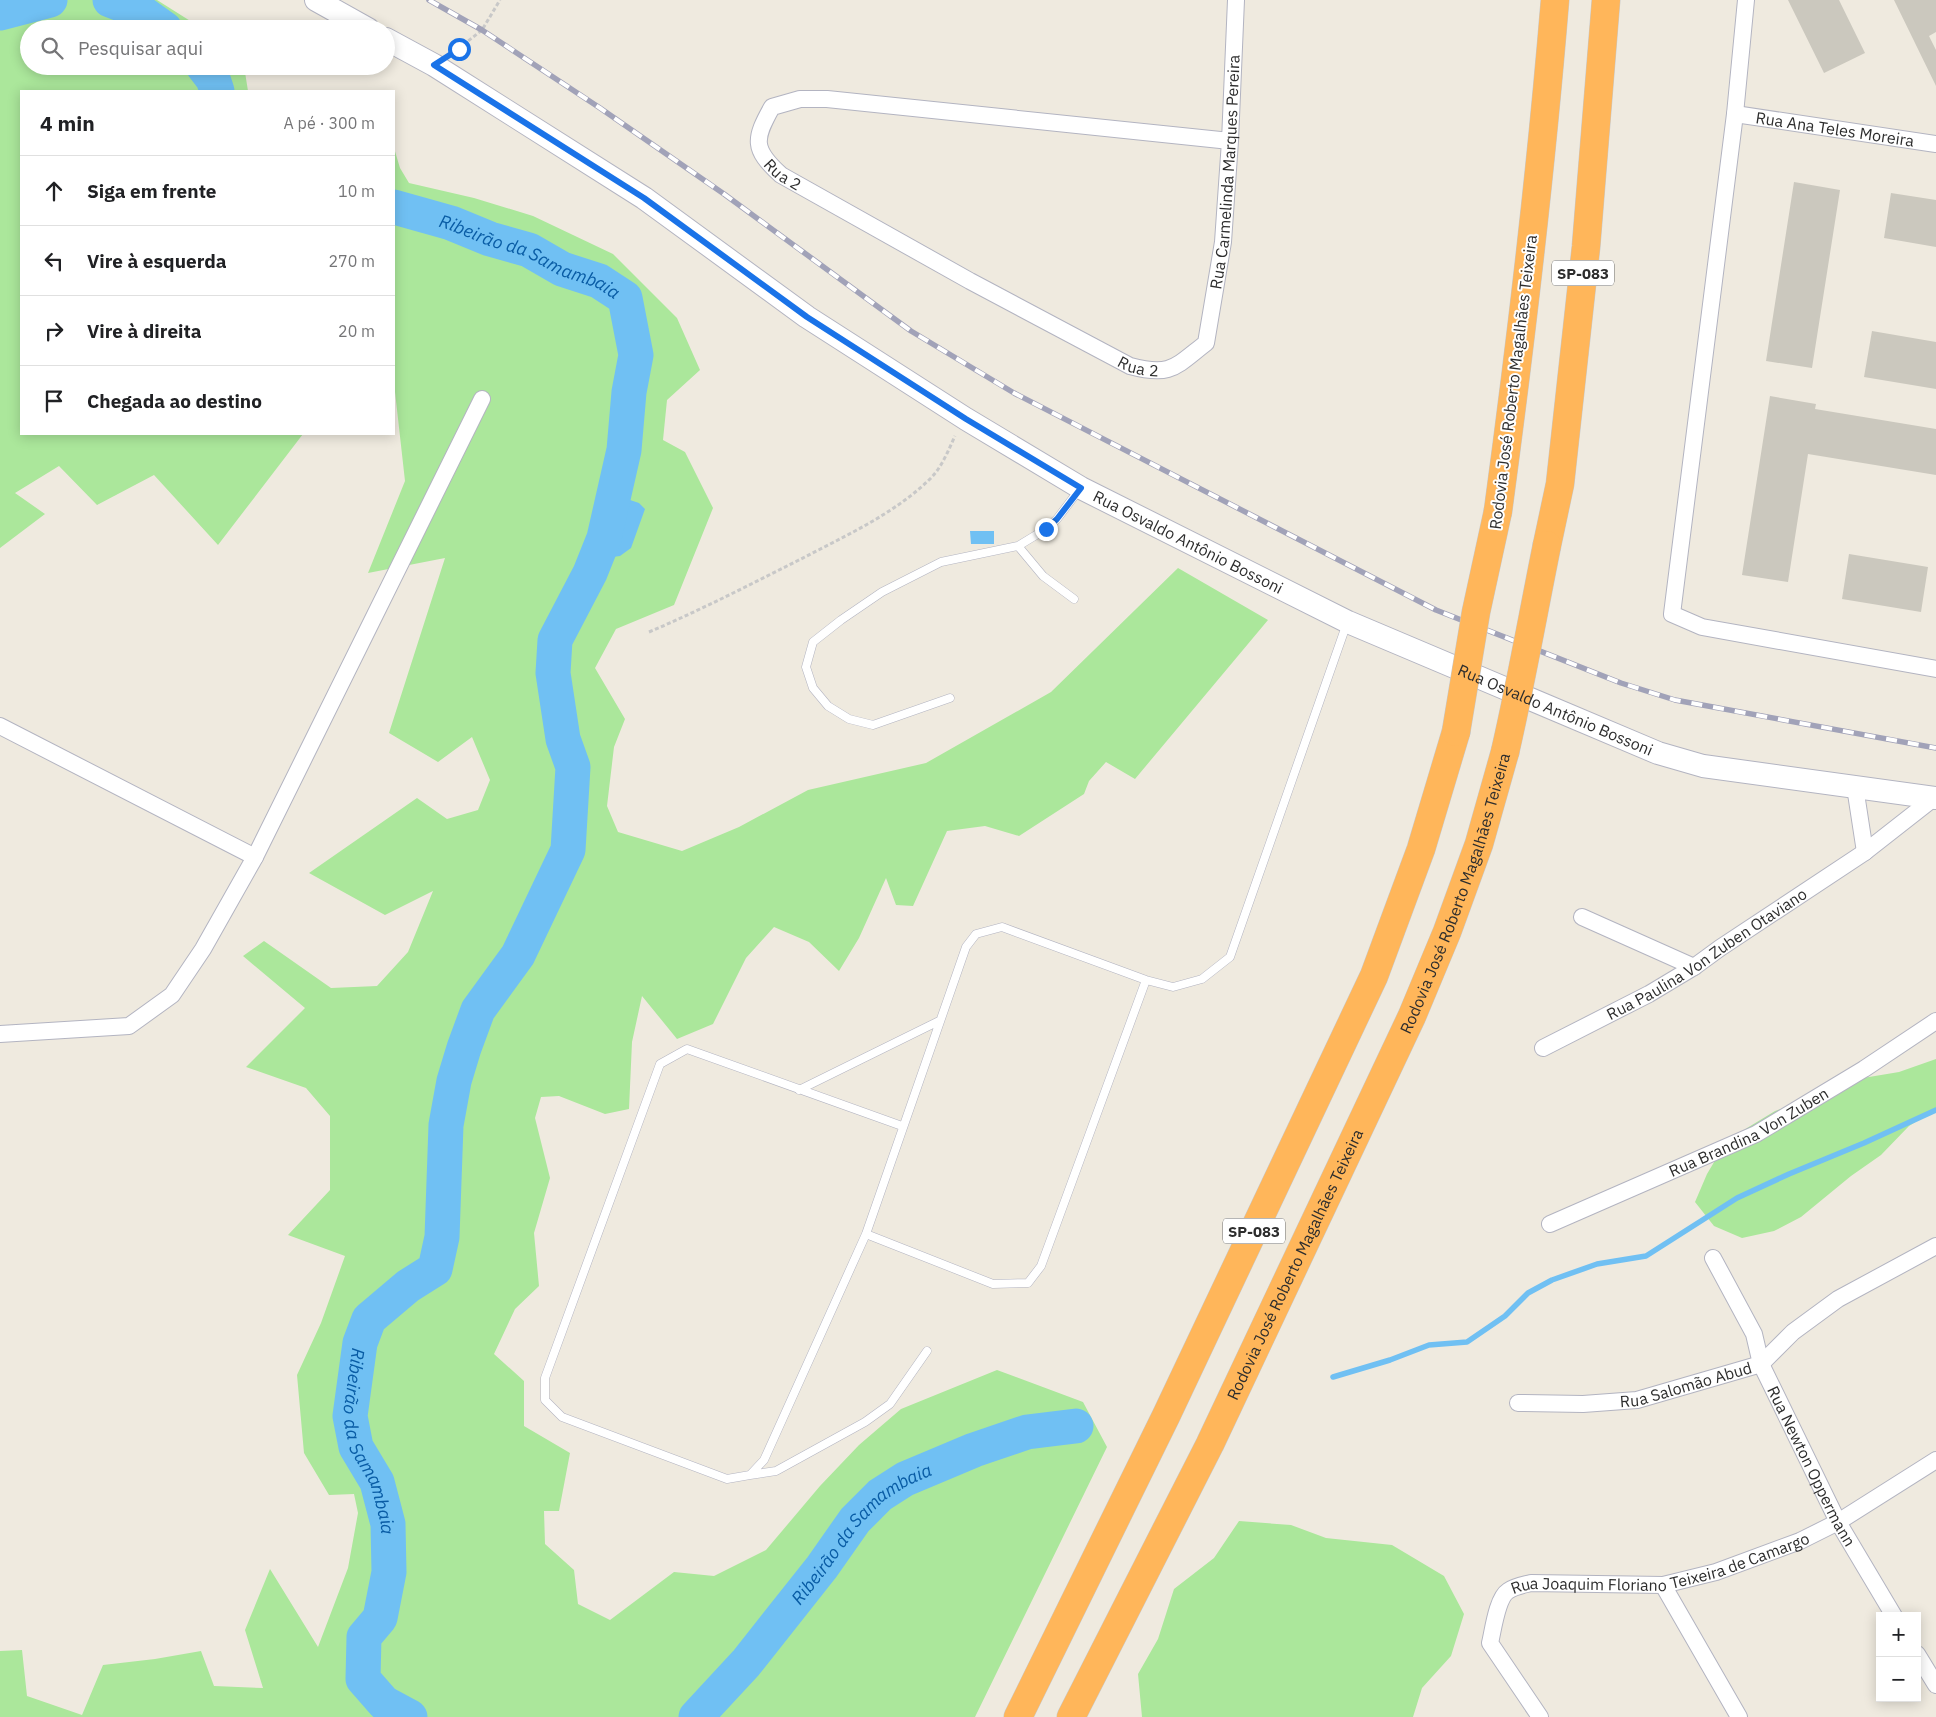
<!DOCTYPE html>
<html lang="pt">
<meta charset="utf-8">
<style>
:root{--surface:#fff;--page:#f2f2f2;--text:#202124;--muted:#757577;--line:#e0e0e0}
body{margin:0;font-family:"IBM Plex Sans",sans-serif;background:var(--page);color:var(--text)}
.controls{position:absolute;right:15px;bottom:15px;display:grid;overflow:hidden;border-radius:0px;box-shadow:0 2px 12px #0003}
.controls button{width:45px;height:45px;display:grid;place-items:center;padding:0;border:0;border-bottom:1px solid var(--line);background:var(--surface);color:var(--text);font:25px sans-serif}
.stop{position:absolute;width:15px;height:15px;margin:-11px;border:4px solid #1a73e8;border-radius:50%;background:#fff}
.stop.end{background:#1a73e8;border-color:#fff;box-shadow:0 1px 5px #0008}
.list{margin:0;padding:0;list-style:none}
h2{display:flex;justify-content:space-between;align-items:center;height:65px;margin:0;padding:0 20px;font-size:21px}
h2 small{font-size:16px;font-weight:400;color:var(--muted)}
.list li{display:grid;grid-template-columns:32px 1fr auto;gap:15px;align-items:center;box-sizing:border-box;height:70px;padding:0 20px;border-top:1px solid var(--line)}
.list b{display:block;font-size:19px;white-space:nowrap}
.list em{font-size:16px;font-style:normal;color:var(--muted)}
.icon{flex:none;width:28px;height:28px;fill:none;stroke:currentColor;stroke-width:2;stroke-linecap:round;stroke-linejoin:round}
.map{position:relative;flex:none;width:1936px;height:1717px;overflow:hidden}
.search{position:absolute;background:var(--surface);box-shadow:0 2px 12px #0003;left:20px;top:20px;width:375px;height:55px;display:flex;align-items:center;gap:12px;box-sizing:border-box;padding:0 18px;border-radius:28px;color:var(--muted);font-size:19px}
.panel{position:absolute;background:var(--surface);box-shadow:0 2px 12px #0003;left:20px;top:90px;width:375px;height:345px;border-radius:0px}
.map>svg:first-child{display:block}
.green{fill:#abe79b}
.water{fill:#70c0f3}
.lines{fill:none;stroke-linecap:round;stroke-linejoin:round}
.stream{stroke:#70c0f3;stroke-width:5.5}
.river{stroke:#70c0f3;stroke-width:35}
.building{fill:#cbc8be}
.lane-casing{stroke:#b3b4c1;stroke-width:9}
.street-casing{stroke:#b3b4c1;stroke-width:18}
.secondary-casing{stroke:#b3b4c1;stroke-width:24}
.highway-casing{stroke:#c8c8c8;stroke-width:29}
.path{stroke:#c8c8c8;stroke-width:3;stroke-dasharray:4 2.5;stroke-linecap:butt}
.lane{stroke:#fff;stroke-width:8}
.street{stroke:#fff;stroke-width:16}
.secondary{stroke:#fff;stroke-width:22}
.highway{stroke:#ffb65a;stroke-width:28}
.rail-casing{stroke:#a1a2b8;stroke-width:5.5}
.rail{stroke:#fff;stroke-width:4;stroke-dasharray:11;stroke-linecap:butt}
.highway-bridge-casing{stroke:#c8c8c8;stroke-width:29;stroke-linecap:butt}
.highway-bridge{stroke:#ffb65a;stroke-width:28}
.route{stroke:#1a73e8;stroke-width:6}
.labels{text-anchor:middle;dominant-baseline:central;stroke-width:4;stroke-linejoin:round;paint-order:stroke}
.shield{fill:#fff;stroke:#6c6c6c;stroke-width:1}
.shield-label{font-size:15px;font-weight:bold;fill:#2d2d2d}
.street-label{font-size:16px;fill:#2d2d2d;stroke:#fff}
.water-label{font-size:18px;font-style:italic;fill:#095ca5;stroke:#fff}
</style>
<div class="map">
<svg width="1936" height="1717" viewBox="0 0 1936 1717">
<rect width="100%" height="100%" fill="#efeadf"/>
<!-- green -->
<path class="green" d="M0,0H157L203,29H29V66H244L248,91H21V434H303L218,545L154,475L97,505L59,466L15,493L45,514L0,548Z
M394,148L400,168L409,183L474,198L533,216L613,254L677,318L700,370L667,400L663,440L685,452L713,508L674,605L616,629L595,668L625,719L614,747L607,806L618,832L682,851L739,827L808,790L926,763L1051,692L1178,568L1268,620L1135,779L1106,762L1089,781L1084,794L1019,836L985,826L947,831L913,906L896,905L886,878L859,938L839,971L809,942L774,927L746,958L713,1024L677,1039L642,996L632,1042L629,1109L605,1114L559,1096L541,1097L535,1118L550,1178L534,1233L539,1286L515,1309L494,1354L524,1381V1426L570,1453L559,1511H544L545,1544L574,1570L578,1604L610,1620L674,1572L714,1576L766,1550L820,1486L859,1445L901,1409L997,1370L1083,1402L1107,1447L975,1717H0V1651L22,1650L27,1696L82,1715L103,1665L155,1659L201,1651L214,1686L263,1688L245,1630L270,1569L318,1647L348,1568L358,1513L354,1494L329,1495L304,1453L297,1375L321,1323L345,1256L288,1235L330,1190V1116L306,1088L246,1067L305,1008L243,956L264,941L331,988L377,986L408,952L433,891L385,915L309,873L417,798L447,819L478,810L490,780L472,737L438,762L389,733L445,558L368,573L405,481L394,383Z
M1936,1059V1109L1909,1126L1881,1155L1851,1176L1801,1217L1774,1231L1742,1238L1714,1226L1695,1202L1707,1174L1723,1147L1747,1128L1775,1111L1863,1078L1899,1072Z
M1239,1521L1291,1525L1326,1538L1392,1545L1444,1576L1464,1614L1451,1656L1422,1688L1413,1717H1142L1138,1674L1158,1639L1174,1589L1214,1558Z"/>
<!-- water -->
<path class="water" d="M630,500L639,503L645,509L631,548L620,556L605,558L615,528Z
M970,531H994V544H971Z"/>
<g class="lines">
<!-- stream -->
<path class="stream" d="M1333,1377L1390,1360L1429,1345L1467,1342L1505,1316L1528,1293L1552,1280L1597,1264L1646,1256L1737,1198L1789,1174L1864,1143L1936,1110"/>
<!-- river -->
<g class="river">
<path d="M110,0L141,12L165,29"/>
<path d="M0,13L50,0"/>
<path d="M203,66L213,79L217,91"/>
<path id="s1" d="M394,207L451,223L490,239L529,250L562,269L599,281L625,298L636,355L629,392L624,450L604,538L590,573L555,640L553,673L563,739L573,767L568,850L518,955L478,1010L464,1048L454,1081L446,1125L442,1237L435,1269L408,1286L369,1319L360,1343L350,1416L356,1447L377,1482L388,1524L389,1572L380,1618L364,1637L363,1679L384,1703L410,1717"/>
<path id="s2" d="M696,1717L746,1663L822,1567L855,1520L880,1495L905,1479L974,1450L1027,1432L1076,1426"/>
</g>
</g>
<!-- building -->
<path class="building" d="M1788,0H1839L1865,53L1824,73Z
M1894,0H1936V32L1929,36L1936,50V86Z
M1794,182L1840,190L1812,368L1766,361Z
M1891,193L1936,200V247L1884,238Z
M1872,331L1936,342V389L1864,377Z
M1770,396L1816,404L1815,409L1936,429V475L1808,454L1788,582L1742,575Z
M1849,554L1928,567L1921,612L1842,599Z"/>
<g class="lines">
<defs>
<path id="lane" d="M1018,546L1043,576L1074,599
M950,698L873,725L849,719L828,706L813,688L806,667L813,642L841,620L882,592L941,562L1018,546L1046,529L1057,519L1079,490
M799,1090L939,1021
M902,1126L687,1049L660,1064L545,1378V1400L562,1417L727,1479L750,1475L764,1460L866,1234L966,947L976,934L1002,927L1146,980L1173,987L1202,979L1230,957L1347,623
M866,1234L993,1284L1028,1283L1041,1266L1146,980
M750,1475L776,1471L865,1422L890,1404L927,1351"/>
<g id="street">
<path d="M1746,0L1735,114L1672,614L1702,627L1936,669"/>
<path id="s3" d="M1735,114L1936,144"/>
<path id="s4" d="M1230,141L827,99H800L772,107C754,139 752,149 781,175L970,281L1130,366C1171,377 1175,367 1206,343L1223,242L1230,141L1236,0"/>
<path d="M0,726L255,857"/>
<path d="M1855,787L1865,852"/>
<path d="M1582,917L1694,967"/>
<path d="M0,1034L129,1026L172,995L203,949L255,857L482,399"/>
<path id="s5" d="M1543,1048L1649,994L1694,967L1720,948L1865,852L1934,798"/>
<path id="s6" d="M1550,1224L1756,1134L1864,1069L1936,1021"/>
<path id="s7" d="M1713,1258L1754,1334L1761,1364L1838,1522L1894,1616"/>
<path id="s8" d="M1518,1403L1583,1404L1637,1400L1761,1364L1793,1332L1838,1299L1936,1246"/>
<path d="M1663,1585L1739,1717"/>
<path d="M1917,1654L1936,1685"/>
<path id="s9" d="M1540,1717L1490,1643C1493,1631 1497,1598 1508,1591C1515,1586 1523,1585 1531,1583L1663,1585L1716,1572L1800,1541L1838,1522L1936,1460"/>
</g>
<g id="secondary">
<path d="M316,0L368,29"/>
<path id="s10" d="M386,39L434,65L644,198L807,317L966,419L1081,488L1348,622L1658,753L1703,766L1936,798"/>
</g>
<g id="highway">
<path d="M1498,511C1521,341 1541,171 1555,0"/>
<path d="M1547,545L1560,484L1586,247L1606,0"/>
<path d="M1018,1717L1166,1416L1374,976L1421,849L1456,732"/>
<path id="s11" d="M1071,1717L1210,1444L1412,1016L1447,932L1479,844L1505,752"/>
</g>
</defs>
<!-- lane casing -->
<use href="#lane" class="lane-casing"/>
<!-- street casing -->
<use href="#street" class="street-casing"/>
<!-- secondary casing -->
<use href="#secondary" class="secondary-casing"/>
<!-- highway casing -->
<use href="#highway" class="highway-casing"/>
<!-- path -->
<path class="path" d="M453,53L482,30L500,0
M649,632C701,610 751,584 801,559C845,536 894,514 930,479C942,467 948,451 955,436"/>
<!-- lane -->
<use href="#lane" class="lane"/>
<!-- street -->
<use href="#street" class="street"/>
<!-- secondary -->
<use href="#secondary" class="secondary"/>
<!-- highway -->
<use href="#highway" class="highway"/>
<defs>
<path id="rail" d="M429,0L482,30L600,108L724,194L911,331L1014,393L1436,610L1621,683L1675,700L1936,748"/>
</defs>
<!-- rail casing -->
<use href="#rail" class="rail-casing"/>
<!-- rail -->
<use href="#rail" class="rail"/>
<defs>
<path id="highway-bridge" d="M1456,732L1476,612L1498,511
M1505,752C1521,683 1533,614 1547,545"/>
</defs>
<!-- highway-bridge casing -->
<use href="#highway-bridge" class="highway-bridge-casing"/>
<!-- highway-bridge -->
<use href="#highway-bridge" class="highway-bridge"/>
</g>
<g class="lines">
<!-- route -->
<path class="route" d="M459,49L434,65L644,198L807,317L966,419L1081,488L1057,519L1046,529"/>
</g>
<g class="labels">
<!-- shield labels -->
<g class="shield">
<rect x="1552" y="260.5" width="62" height="25" rx="4"/>
<rect x="1223" y="1218.5" width="62" height="25" rx="4"/>
</g>
<g class="shield-label">
<text x="1583" y="273">SP-083</text>
<text x="1254" y="1231">SP-083</text>
</g>
<!-- street labels -->
<g class="street-label">
<text stroke="none"><textPath href="#s3" startOffset="101">Rua Ana Teles Moreira</textPath></text>
<text stroke="none"><textPath href="#s4" startOffset="541">Rua 2</textPath></text>
<text stroke="none"><textPath href="#s4" startOffset="1195">Rua Carmelinda Marques Pereira</textPath></text>
<text stroke="none"><textPath href="#s4" startOffset="946">Rua 2</textPath></text>
<text transform="translate(1513 382) rotate(-83)">Rodovia José Roberto Magalhães Teixeira</text>
<text stroke="none"><textPath href="#s10" startOffset="948">Rua Osvaldo Antônio Bossoni</textPath></text>
<text stroke="none"><textPath href="#s10" startOffset="1352">Rua Osvaldo Antônio Bossoni</textPath></text>
<text stroke="none"><textPath href="#s11" startOffset="910">Rodovia José Roberto Magalhães Teixeira</textPath></text>
<text stroke="none"><textPath href="#s5" startOffset="189">Rua Paulina Von Zuben Otaviano</textPath></text>
<text stroke="none"><textPath href="#s6" startOffset="219">Rua Brandina Von Zuben</textPath></text>
<text stroke="none"><textPath href="#s11" startOffset="505">Rodovia José Roberto Magalhães Teixeira</textPath></text>
<text stroke="none"><textPath href="#s8" startOffset="170">Rua Salomão Abud</textPath></text>
<text stroke="none"><textPath href="#s7" startOffset="231">Rua Newton Oppermann</textPath></text>
<text stroke="none"><textPath href="#s9" startOffset="302">Rua Joaquim Floriano Teixeira de Camargo</textPath></text>
</g>
<!-- water labels -->
<g class="water-label">
<text stroke="none"><textPath href="#s1" startOffset="145">Ribeirão da Samambaia</textPath></text>
<text stroke="none"><textPath href="#s1" startOffset="1480">Ribeirão da Samambaia</textPath></text>
<text stroke="none"><textPath href="#s2" startOffset="249">Ribeirão da Samambaia</textPath></text>
</g>
</g>
</svg>
<div class="controls">
<button>+</button>
<button>−</button>
</div>
<div class="stop" style="left:459px;top:49px"></div>
<div class="stop end" style="left:1046px;top:529px"></div>
<div class="search"><svg class="icon" aria-label="search" viewBox="0 0 24 24"><circle cx="10" cy="10" r="6"/><path d="M15 15l6 6"/></svg>Pesquisar aqui</div>
<section class="panel">
<h2>4 min<small>A pé · 300 m</small></h2>
<ul class="list">
<li><svg class="icon" aria-label="ahead" viewBox="0 0 24 24"><path d="M12 20V5M6 11l6-6 6 6"/></svg><div><b>Siga em frente</b></div><em>10 m</em></li>
<li><svg class="icon" aria-label="left" viewBox="0 0 24 24"><path d="M17 20v-9H6M10 6l-5 5 5 5"/></svg><div><b>Vire à esquerda</b></div><em>270 m</em></li>
<li><svg class="icon" aria-label="right" viewBox="0 0 24 24"><path d="M7 20v-9h11M14 6l5 5-5 5"/></svg><div><b>Vire à direita</b></div><em>20 m</em></li>
<li><svg class="icon" aria-label="arrive" viewBox="0 0 24 24"><path d="M6 21V4h12l-3 4 3 4H6"/></svg><div><b>Chegada ao destino</b></div></li>
</ul>
</section>
</div>
